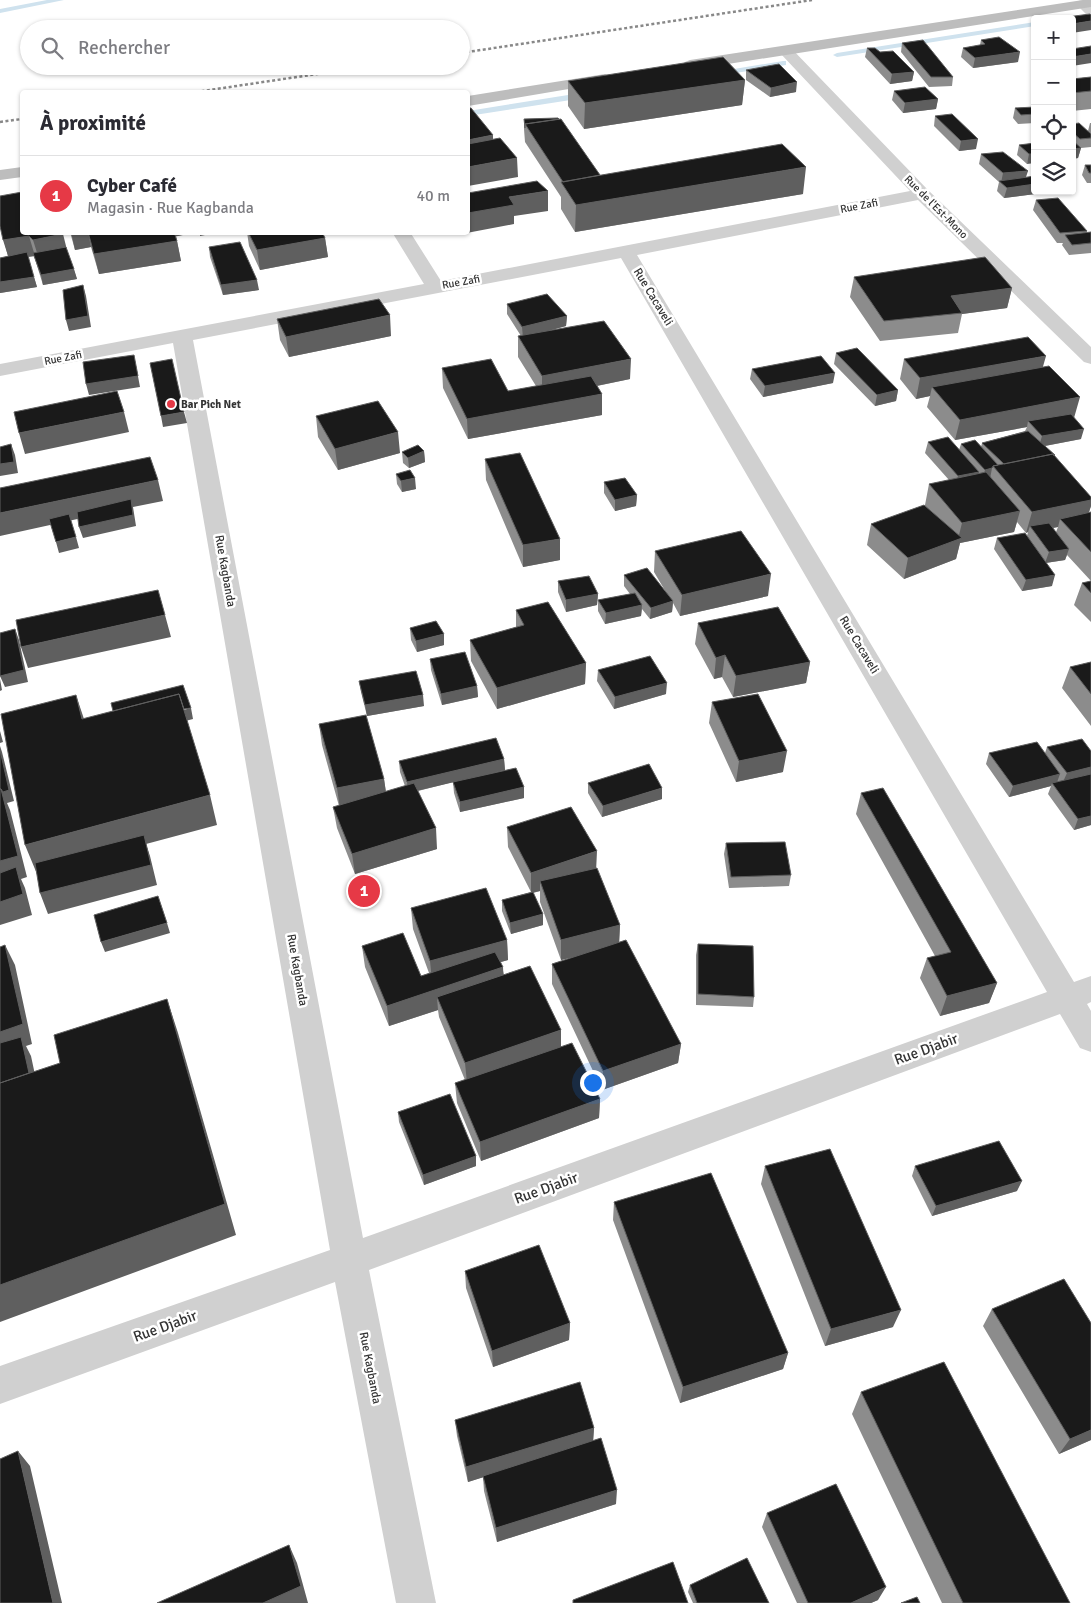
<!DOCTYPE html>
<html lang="fr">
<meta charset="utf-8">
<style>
:root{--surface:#fff;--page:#f7f7f7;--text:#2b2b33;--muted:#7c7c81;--line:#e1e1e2;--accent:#e63946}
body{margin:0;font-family:Signika,sans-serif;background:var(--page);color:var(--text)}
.controls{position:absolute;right:15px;top:15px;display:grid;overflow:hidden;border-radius:5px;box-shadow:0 1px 4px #0004}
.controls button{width:45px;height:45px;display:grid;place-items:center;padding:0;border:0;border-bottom:1px solid var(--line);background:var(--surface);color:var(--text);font:25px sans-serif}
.you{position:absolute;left:592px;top:1082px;width:18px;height:18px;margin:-12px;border:4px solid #fff;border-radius:50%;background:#1a73e8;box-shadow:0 0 0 8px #1a73e833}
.badge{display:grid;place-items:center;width:32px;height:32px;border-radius:50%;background:var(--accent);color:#fff;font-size:16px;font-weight:700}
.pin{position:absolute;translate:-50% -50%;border:2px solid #fff;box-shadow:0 1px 5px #0006}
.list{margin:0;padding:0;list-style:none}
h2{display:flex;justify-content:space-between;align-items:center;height:65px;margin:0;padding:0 20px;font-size:21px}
h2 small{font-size:16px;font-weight:400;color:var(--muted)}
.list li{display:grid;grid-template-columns:32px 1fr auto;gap:15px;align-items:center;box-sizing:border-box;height:80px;padding:0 20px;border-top:1px solid var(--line)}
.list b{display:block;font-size:19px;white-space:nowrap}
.list p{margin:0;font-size:16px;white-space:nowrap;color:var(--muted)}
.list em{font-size:16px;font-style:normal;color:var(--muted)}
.icon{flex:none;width:28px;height:28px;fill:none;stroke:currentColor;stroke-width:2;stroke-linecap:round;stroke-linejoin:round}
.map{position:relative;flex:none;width:1091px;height:1603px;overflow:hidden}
.search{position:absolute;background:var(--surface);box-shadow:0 1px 4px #0004;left:20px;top:20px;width:450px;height:55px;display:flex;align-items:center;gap:12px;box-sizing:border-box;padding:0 18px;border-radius:28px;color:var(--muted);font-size:19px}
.panel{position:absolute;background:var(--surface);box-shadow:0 1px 4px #0004;left:20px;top:90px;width:450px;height:145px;border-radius:5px}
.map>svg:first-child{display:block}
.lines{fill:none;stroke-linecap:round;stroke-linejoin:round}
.stream{fill:#cfe2ee;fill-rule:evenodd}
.street{fill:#d0d0d0;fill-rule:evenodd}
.secondary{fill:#bdbdbd;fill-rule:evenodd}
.rail{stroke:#888;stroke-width:2.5;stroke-dasharray:3 2.5;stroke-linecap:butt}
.wall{fill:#8c8c8c;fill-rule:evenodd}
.shaded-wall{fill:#5f5f5f}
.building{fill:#1a1a1a;stroke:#5f5f5f}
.poi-dot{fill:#e63946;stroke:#fff;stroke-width:2}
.labels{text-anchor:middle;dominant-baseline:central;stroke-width:5;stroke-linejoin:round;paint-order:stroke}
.far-street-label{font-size:11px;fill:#333;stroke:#fff}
.far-poi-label{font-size:11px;font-weight:bold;fill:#333;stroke:#fff;text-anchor:start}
.street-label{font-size:12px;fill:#333;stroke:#fff}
.near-street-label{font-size:15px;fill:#333;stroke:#fff}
</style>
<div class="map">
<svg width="1091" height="1603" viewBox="0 0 1091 1603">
<rect width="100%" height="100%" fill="#fff"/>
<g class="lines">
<!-- stream -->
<path class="stream" d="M47,0H64L0,13V9Z
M1035,22V26L837,57L833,55L837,53Z
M783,61H786V65L716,76L712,74L716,72Z
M587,92L591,95L590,97L468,116V111Z"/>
<!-- street -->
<path class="street" d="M1084,0L1091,4V15L1086,14L1076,4L1078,1Z
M785,46L790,47L928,190L1091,347V364L1084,362L918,200L637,255L1074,982L1091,976V1002L1087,1004L1091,1011V1052L1080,1048L1060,1014L369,1270L436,1603H396L335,1282L0,1404V1366L330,1250L173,343L0,376V364L424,284L392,232H410L441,281L910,191L780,53L778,50L780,47ZM621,258L1047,992L363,1238L193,340Z"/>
<!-- secondary -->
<path class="secondary" d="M1083,0H1091V7L690,70L685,68L682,65L685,62L690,60Z
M605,74L610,76L613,79L610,82L468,106V96Z
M22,167V177L0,180V170Z"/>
<!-- rail -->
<path class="rail" d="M461,53L812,0
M196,92L371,66
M0,122L22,119"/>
</g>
<!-- wall -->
<path class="wall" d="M981,40L1018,62L973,68L961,57L963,48L980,45Z
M902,43L953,77L952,86L929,87L901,52Z
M867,48L880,52L914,72L912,81L890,84L865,57Z
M746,70L796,92L770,97L746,80Z
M1091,77V109L1072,111V79Z
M745,80L742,105L584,129L568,106V81Z
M894,91L938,99L936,109L903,113L892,100Z
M1035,107V123L1018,124L1013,118L1015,108Z
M935,116L976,149L959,151L934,126Z
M524,119H559L600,175L803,194L575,232L561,209V197L525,142L524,129Z
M1090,123H1091V147L1081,148L1078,158L1072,159V124L1088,131Z
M1035,143L1027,164L1017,155L1019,145Z
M981,154L1026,178L1043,193L1004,198L997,191L999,182L979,164Z
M1085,165H1091V183H1087L1082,175Z
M1036,200L1087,231V233L1091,232V253L1069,255L1062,245L1063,243H1057L1033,210Z
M0,226L66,247L77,279L43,285L34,256L28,257L37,287L0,293V258L8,256Z
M70,232H193V233L176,236L181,261L99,274L91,247L75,250Z
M247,232H322L325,238L328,257L260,270L249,246Z
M209,247L259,290L223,295L210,257Z
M854,277L1012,288L1007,308L962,314L958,333L880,341L850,297Z
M507,304L567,316L566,326L551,330L630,379L597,386L602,415L468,439L443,388L442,368L508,391L536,386L518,357V336H521L507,314Z
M277,319L391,336L289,357L280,340Z
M836,353L898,390L896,401L875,406L834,364Z
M904,359L1043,367L1074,418L1081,439L1045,446L1091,497V506L1089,512H1091V622L1074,605L1082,583L1091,581L1067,555L1065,560L1046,563L1052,586L1022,591L994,549L997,538L1027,536L1028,532L1026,533L1017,522L1014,532L960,543L956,559L904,579L867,545L871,524L925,505L929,484L949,480L925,453L928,442L959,450L961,444L981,447L982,443L1025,431L1027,427L955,440L927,407L930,396L916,399L900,379ZM1058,527L1056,532L1053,528Z
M752,369L833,383L763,397L750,379Z
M316,416L400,453L338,470L318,437Z
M424,451L425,462L409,468L403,463L402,452Z
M485,459L560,560L523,567L486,480Z
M396,474L416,489L402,492L397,484Z
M604,482L637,495L636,506L615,511L604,493Z
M655,551L768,596L680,616L673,603L672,612L650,619L642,609L641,616L605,624L598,611V600L630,594L624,586V575L667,594L654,572Z
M558,581L598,594L597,605L566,612L558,592Z
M516,610L586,663L585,684L497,709L471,661L470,640L516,627Z
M698,623L810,662L806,683L733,697L722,677L714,679L695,644Z
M410,628L444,645L417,652L411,640Z
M430,659L477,686L478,697L442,705L431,670Z
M1091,662V726L1062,688L1070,667Z
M598,670L666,694L614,709L597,681Z
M359,681L424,706L367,716L361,692Z
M712,702L783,772L736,782L709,723Z
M319,724L384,779L386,792L405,786L400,772L399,761L504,759L505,770L524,787V798L460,812L454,793L453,782L418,791L437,849L355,874L337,828L333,807L339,806L322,745Z
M1047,747L1091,751V825L1074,830L1048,794L1051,786L1009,797L986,764L989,753H1045Z
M588,783L662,799L602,817L588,793Z
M861,793L997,983L989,1003L940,1016L920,978L927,958L935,956L856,814Z
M507,827L596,868L620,925L619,942L681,1044L678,1063L602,1090L552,984V964L570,958L561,960L540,902V891L533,893L543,914V925L511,934L502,911V900L531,892L508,847Z
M726,843L791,875L789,886L729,888L724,854Z
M411,908L507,940L508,960L501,962L504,975L561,1047L600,1099L599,1118L481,1161L457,1103L455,1083L465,1080L439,1017L438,1010L389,1026L365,967L362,946L421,976L429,973L413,929Z
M698,944L754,997L753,1007L696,1005V955Z
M398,1112L476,1156V1166L424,1185L399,1122Z
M765,1166L893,1327L825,1346L761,1184Z
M915,1166L1017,1191L932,1216L912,1176Z
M614,1202L788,1353L783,1369L680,1403L613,1220Z
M465,1271L570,1323L569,1340L493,1367L466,1288Z
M992,1309L1091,1440L1059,1454L983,1326Z
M861,1392L1070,1603H942L852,1414Z
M455,1420L594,1428L593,1441L616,1504L497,1542L484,1491L483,1477L468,1482L457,1436Z
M767,1513L878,1600L871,1603H797L762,1527Z
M690,1585L769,1603H693L688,1592Z"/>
<!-- shaded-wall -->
<path class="shaded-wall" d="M1091,21V30L1072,33V24Z
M1020,52L1018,62L973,68L975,58Z
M1091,54V63L1072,66V57Z
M914,72L912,81L890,84L892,74Z
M745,80L742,105L584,129L585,103Z
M797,82L796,92L770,97L771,88Z
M938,99L936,109L903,113L905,103Z
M493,135V154L468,159V140Z
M978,139L976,149L959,151L961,141Z
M1081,148L1078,158L1072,159V149Z
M1029,154H1035V163L1027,164Z
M517,158L518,177L468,186V167Z
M806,167L803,194L575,232L576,205Z
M1028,171L1025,180L1001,183L1003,173Z
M1035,184V191H1043V193L1004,198L1007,188Z
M548,191V211L514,216V224L456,235V232H468V213L509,197Z
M71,232H88L91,247L75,250Z
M172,232H193V233L173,237Z
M200,232H220L200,236Z
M63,234L68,254L39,259L33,240Z
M29,236L35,256L9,259L3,240Z
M325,238L328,257L260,270L257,250Z
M177,241L181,261L99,274L94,254Z
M74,269L77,279L43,285L41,275Z
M34,277L37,287L0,293V282Z
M257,280L259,290L223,295L221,285Z
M83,285L86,296L91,327L69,331L66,320Z
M1012,288L1007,308L962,314V313L951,296Z
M390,315L391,336L289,357L286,337Z
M567,316L566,326L523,338L522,327Z
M134,355L140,387L89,395L86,384Z
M1046,356L1040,377L932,387L930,396L916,399L920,378Z
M631,359L630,379L542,397V376Z
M835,373L833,383L763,397L765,386Z
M898,390L896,401L875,406L877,395Z
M602,394V415L468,439L467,419Z
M1080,397L1074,418L1028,421L1027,427L955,440L960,420Z
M124,412L129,432L25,454L19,433Z
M184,412L187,423L163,427L161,416Z
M1084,429L1081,439L1039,447L1042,436Z
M398,432L400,453L338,470L335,449Z
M11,444L15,455L18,473L0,476V464Z
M424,451L425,462L409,468L408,458Z
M992,468L990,479L982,481L985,470Z
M979,472L976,483L955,487L958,476Z
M415,478L416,489L402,492L401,481Z
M158,480L163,501L133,507L136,526L83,538L79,527L132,507L0,536V513Z
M637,495L636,506L615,511V500Z
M1091,500V506L1086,521L1060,519L1058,527L1034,531L1030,526L1028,532L1026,533L1032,512Z
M1020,511L1014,532L960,543L956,559L904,579L908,558L958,539L962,523Z
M76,537L79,548L59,553L56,542Z
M560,539V560L523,567V545Z
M1069,549L1065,560L1045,563L1049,552Z
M771,574L768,596L680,616L682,595Z
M1055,575L1052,586L1022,591L1026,580Z
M598,594L597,605L566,612V600Z
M673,601L672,612L650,619L651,608Z
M642,605L641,616L605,624L606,613Z
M165,615L171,637L28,668L21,647Z
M15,629L19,640L28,682L5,687L0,676Z
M444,634V645L417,652L416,641Z
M725,655L722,677L714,679L716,658Z
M810,662L806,683L733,697L736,676Z
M586,663L585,684L497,709V688Z
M0,679L2,690L0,691Z
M667,683L666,694L614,709L615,697Z
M477,686L478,697L442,705L441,694Z
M76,695L86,725L82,719Z
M423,695L424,706L367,716L365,705Z
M191,708L193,719L120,738L117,727Z
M0,731L3,742L0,743Z
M0,746L2,752L14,801L7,803L10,810L27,877L21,879L25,888L32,915L0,925Z
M787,751L783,772L736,782L739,761Z
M504,759L505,770L408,793L407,782Z
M1091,767V777L1062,784L1067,773Z
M1060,774L1056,785L1052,783L1051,786L1009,797L1013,786Z
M384,779L387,800L340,809L337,788Z
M524,787V798L460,812V802Z
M662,788V799L602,817L603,806Z
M210,795L217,825L146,844L150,856L157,885L48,914L40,893L37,874L25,845Z
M1091,816V825L1074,830L1078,819Z
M436,828L437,849L355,874L352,854Z
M597,851L596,872L540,881V891L531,893V873Z
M543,914V925L511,934L510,923Z
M167,923L170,933L105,952L101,942Z
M620,925L619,946L561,960V940Z
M507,940L508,960L432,981L430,961Z
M5,945L15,965L32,1044L26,1046L31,1056L41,1103L0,1055V1032Z
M503,967L504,987L437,997L438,1010L389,1026L387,1006Z
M997,983L989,1003L940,1016L947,996Z
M167,999L178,1033L236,1235L0,1322V1285Z
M561,1030V1050L467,1083L465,1063Z
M681,1044L678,1063L602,1090L603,1071Z
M600,1099L599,1118L481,1161L480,1142Z
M476,1156V1166L424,1185L423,1175Z
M1022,1181L1017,1191L932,1216L936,1206Z
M901,1310L893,1327L825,1346L831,1329Z
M570,1323L569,1340L493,1367L492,1351Z
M788,1353L783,1369L680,1403L683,1387Z
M594,1428L593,1443L468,1482L466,1467Z
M1091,1430V1440L1059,1454L1070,1439Z
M18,1451L30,1466L62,1603H53Z
M617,1490L616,1504L497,1542L496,1528Z
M289,1545L297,1563L308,1603H263Z
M886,1587L878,1600L871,1603H851Z"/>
<!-- building -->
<path class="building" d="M1090,14L1091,15V21L1072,24V19L1059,18Z
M999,37L1020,52L975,58L963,48L985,44L981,40Z
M923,40L953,77H931L902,43Z
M1091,46V54L1072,57V49Z
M867,48H875L880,52L893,51L914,72L892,74Z
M723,57L745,80L585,103L568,81Z
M779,64L797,82L771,88L746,70Z
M1091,77V91L1072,93V79Z
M925,87L938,99L905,103L894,91Z
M1035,107V114L1021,115L1015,108Z
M468,108H471L493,135L468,140Z
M952,114L978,139L961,141L935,116Z
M558,118L559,119L525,124V128L524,119Z
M561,119L600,175L563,182L525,124Z
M1079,123L1091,134V138L1080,139L1072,132V124Z
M500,138L517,158L468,167V144Z
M1072,140L1081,148L1072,149Z
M1035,143V154H1029L1019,145Z
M782,144L806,167L576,205L561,182Z
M1003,152L1028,171L1003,173L981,154Z
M1085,165H1091V173H1089Z
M1035,176V184L1007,188L999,181Z
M537,181L548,191L509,197L514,205L468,213V193Z
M22,192V232H63V234L33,240L29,236L3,240L0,226V196Z
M1058,198L1087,231L1060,233L1036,200Z
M88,232H174L177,241L94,254Z
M248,232H322L325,238L257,250Z
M1091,232V243L1072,245L1065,235Z
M240,242L257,280L221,285L209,247Z
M66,247L74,269L41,275L33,253Z
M27,252L34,277L0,282V258Z
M985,257L1012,288L951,296L962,313L884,321L854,277Z
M83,285L88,316L66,320L63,290Z
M547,294L567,316L522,327L507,304Z
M379,299L390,315L286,337L277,319Z
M604,321L631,359L542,376L518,336Z
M1028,337L1046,356L920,378L904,359Z
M857,348L898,390L877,395L836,353Z
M134,355L138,376L86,384L83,362Z
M821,356L835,373L765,386L752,369Z
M172,359L184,412L161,416L150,363Z
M491,359L508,391L591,376L602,394L467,419L442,368Z
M1049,366L1080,397L960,420L932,387Z
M117,391L124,412L19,433L14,412Z
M378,401L398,432L335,449L316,416Z
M1071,414L1084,429L1042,436L1028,421Z
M1028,431L1055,455L1054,456L1053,454L1004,464L982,443Z
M948,437L979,472L958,476L928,442Z
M975,440L998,465L993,466L992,468L985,470L961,444Z
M11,444L14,462L0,464V447Z
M418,445L424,451L408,458L402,452Z
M520,453L560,539L523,545L485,459Z
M1053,454L1091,497V500L1032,512L993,466Z
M150,457L158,480L0,513V488Z
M410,470L415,478L401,481L396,474Z
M986,472L1020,511L962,523L929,484Z
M625,478L637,495L615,500L604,482Z
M131,499L133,515L79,527L77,512Z
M924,505L962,538L908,558L871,524Z
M1091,512V552L1060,519Z
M69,514L76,537L56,542L49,519Z
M1049,523L1069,549L1049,552L1030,526Z
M741,531L771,574L682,595L655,551Z
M1025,533L1055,575L1026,580L997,538Z
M647,568L673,601L651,608L624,575Z
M589,576L598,594L566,600L558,581Z
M1091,581V593L1082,583Z
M158,590L165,615L21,647L16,620Z
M635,593L642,605L606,613L598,600Z
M548,602L586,663L497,688L470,640L524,625L516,610Z
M778,607L810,662L736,676L725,655L716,658L698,623Z
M436,621L444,634L416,641L410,628Z
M15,629L24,670L0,676V633Z
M465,652L477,686L441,694L430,659Z
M650,656L667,683L615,697L598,670Z
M1091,662V694L1070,667Z
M416,671L423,695L365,705L359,681Z
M183,685L191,708L184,709L179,694L113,711L111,703Z
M179,694L210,795L25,845L1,714L76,695L82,719Z
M758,694L787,751L739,761L712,702Z
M366,715L384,779L337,788L319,724Z
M496,738L504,759L407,782L399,761Z
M1082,739L1091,751V767L1067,773L1047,747Z
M1037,742L1060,774L1013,786L989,753Z
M0,750L9,790L3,792L1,789H0Z
M649,764L662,788L603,806L588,783Z
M516,768L524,787L460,802L453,782Z
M1091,774V816L1078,819L1052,783Z
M414,783L436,828L352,854L333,807Z
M883,788L997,983L947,996L927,958L951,952L861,793Z
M0,789H1L18,856L0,861Z
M571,807L597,851L531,873L507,827Z
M144,835L151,865L40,893L35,863Z
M785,842L791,875L731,877L726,843Z
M16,867L23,894L0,902V873Z
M597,868L620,925L561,940L540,881Z
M486,888L507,940L430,961L411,908Z
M533,892L543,914L510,923L502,900Z
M158,896L167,923L101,942L94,915Z
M403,933L421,976L495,952L503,967L387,1006L362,946Z
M626,940L681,1044L603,1071L552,964Z
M698,944L753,946L754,997L698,994Z
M5,945L23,1024L0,1032V947Z
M530,966L561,1030L465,1063L437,997Z
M167,999L225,1204L0,1285V1083L60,1063L54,1035Z
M21,1037L29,1073L0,1083V1043Z
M572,1043L600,1099L480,1142L455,1083Z
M450,1094L476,1156L423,1175L398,1112Z
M999,1141L1022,1181L936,1206L915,1166Z
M830,1149L901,1310L831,1329L765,1166Z
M711,1173L788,1353L683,1387L614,1202Z
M539,1245L570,1323L492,1351L465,1271Z
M1064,1279L1091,1323V1430L1070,1439L992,1309Z
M944,1362L1070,1603H963L861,1392Z
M580,1382L594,1428L466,1467L455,1420Z
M601,1438L617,1490L496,1528L483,1476Z
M18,1451L53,1603H0V1459Z
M836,1484L886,1587L851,1603H808L767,1513Z
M289,1545L301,1586L263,1603H157Z
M747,1558L769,1603H697L690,1585Z
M673,1562L688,1603H573V1600Z
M917,1597L920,1603H901Z"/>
<!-- markers -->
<circle class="poi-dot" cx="171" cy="404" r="5"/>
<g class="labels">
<!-- far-street labels -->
<g class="far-street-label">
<text transform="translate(859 206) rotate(-11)">Rue Zafi</text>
<text transform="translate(936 207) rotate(45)">Rue de l'Est-Mono</text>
<text transform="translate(461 282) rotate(-10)">Rue Zafi</text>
<text transform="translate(63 358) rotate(-11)">Rue Zafi</text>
</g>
<!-- far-poi labels -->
<g class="far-poi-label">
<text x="181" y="404">Bar Pich Net</text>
</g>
<!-- street labels -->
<g class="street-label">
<text transform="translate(653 297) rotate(59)">Rue Cacaveli</text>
<text transform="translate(225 571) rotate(80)">Rue Kagbanda</text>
<text transform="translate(859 645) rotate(59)">Rue Cacaveli</text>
<text transform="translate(297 970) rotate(80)">Rue Kagbanda</text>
<text transform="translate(370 1368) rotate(79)">Rue Kagbanda</text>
</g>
<!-- near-street labels -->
<g class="near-street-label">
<text transform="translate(926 1049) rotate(-20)">Rue Djabir</text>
<text transform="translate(546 1188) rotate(-20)">Rue Djabir</text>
<text transform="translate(165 1326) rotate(-20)">Rue Djabir</text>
</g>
</g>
</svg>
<div class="controls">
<button>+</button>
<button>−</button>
<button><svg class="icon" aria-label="locate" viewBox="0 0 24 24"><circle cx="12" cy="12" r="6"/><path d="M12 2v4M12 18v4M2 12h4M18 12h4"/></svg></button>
<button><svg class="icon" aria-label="layers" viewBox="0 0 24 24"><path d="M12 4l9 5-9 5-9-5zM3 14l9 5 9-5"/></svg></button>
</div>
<div class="you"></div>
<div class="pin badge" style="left:364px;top:891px">1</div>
<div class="search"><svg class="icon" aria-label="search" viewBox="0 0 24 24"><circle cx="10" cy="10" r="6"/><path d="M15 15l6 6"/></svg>Rechercher</div>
<section class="panel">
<h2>À proximité<small></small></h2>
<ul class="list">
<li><span class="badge">1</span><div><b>Cyber Café</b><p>Magasin · Rue Kagbanda</p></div><em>40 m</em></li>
</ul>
</section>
</div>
